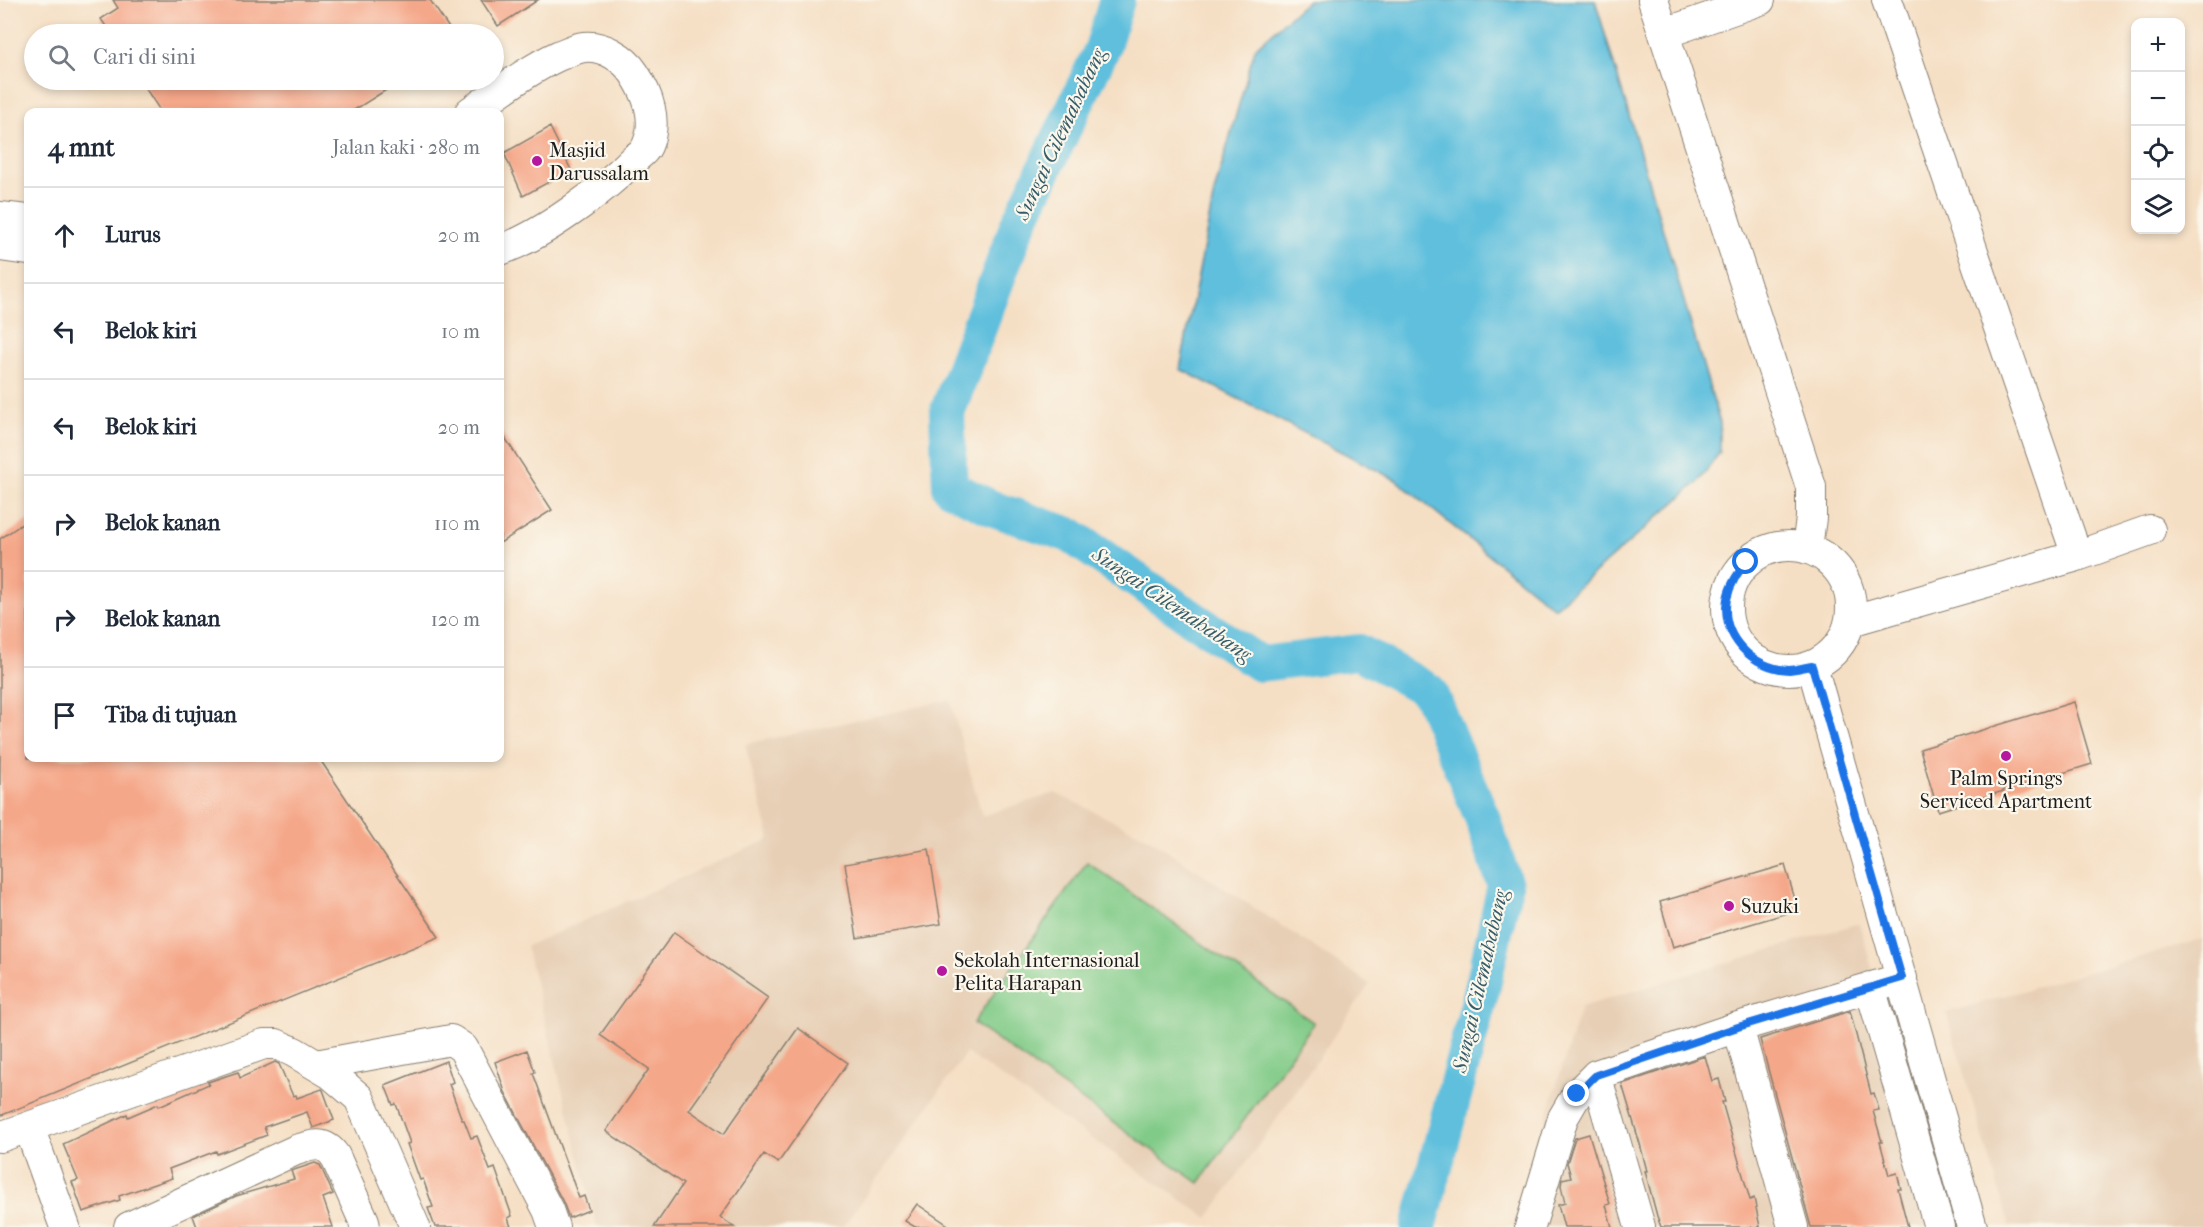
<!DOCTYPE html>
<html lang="id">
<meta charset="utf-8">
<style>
:root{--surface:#fff;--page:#f6f6f7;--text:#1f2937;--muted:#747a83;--line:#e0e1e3}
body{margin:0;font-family:"IM FELL French Canon",serif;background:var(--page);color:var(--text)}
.controls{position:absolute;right:18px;top:18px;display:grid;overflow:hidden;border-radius:12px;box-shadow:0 3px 9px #0003}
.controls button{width:54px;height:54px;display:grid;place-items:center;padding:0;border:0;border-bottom:2px solid var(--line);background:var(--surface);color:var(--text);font:30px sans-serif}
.stop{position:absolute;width:18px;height:18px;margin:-14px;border:4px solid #1a73e8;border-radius:50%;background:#fff}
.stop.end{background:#1a73e8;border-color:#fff;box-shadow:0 2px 6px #0008}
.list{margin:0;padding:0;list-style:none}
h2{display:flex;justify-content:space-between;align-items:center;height:78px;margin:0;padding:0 24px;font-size:26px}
h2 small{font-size:20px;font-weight:400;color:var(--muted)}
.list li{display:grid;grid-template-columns:39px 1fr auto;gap:18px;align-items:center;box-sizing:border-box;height:96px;padding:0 24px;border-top:2px solid var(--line)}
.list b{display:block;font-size:22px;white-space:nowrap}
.list em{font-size:20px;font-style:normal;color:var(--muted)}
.icon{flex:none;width:33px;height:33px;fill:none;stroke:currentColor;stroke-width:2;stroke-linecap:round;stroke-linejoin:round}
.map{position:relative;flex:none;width:2203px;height:1227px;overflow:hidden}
.search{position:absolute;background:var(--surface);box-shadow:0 3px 9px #0003;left:24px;top:24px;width:480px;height:66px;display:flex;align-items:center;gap:15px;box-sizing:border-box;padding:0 21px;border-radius:33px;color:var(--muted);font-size:22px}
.panel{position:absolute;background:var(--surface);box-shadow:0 3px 9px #0003;left:24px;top:108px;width:480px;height:654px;border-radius:12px}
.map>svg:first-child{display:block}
.built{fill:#e7cfb5}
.green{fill:#81cb88;stroke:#4e7452;stroke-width:1.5}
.water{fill:#5ebfdd;stroke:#3d6e7c;stroke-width:1.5}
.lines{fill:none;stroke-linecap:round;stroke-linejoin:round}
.river{stroke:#5ebfdd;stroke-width:36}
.building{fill:#f5a789}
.minor-casing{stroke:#887e70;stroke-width:32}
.minor{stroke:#fff;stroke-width:30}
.route{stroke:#1a73e8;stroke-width:8}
.poi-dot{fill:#b5179e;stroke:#fbf7ec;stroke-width:2}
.labels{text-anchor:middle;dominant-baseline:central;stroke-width:4.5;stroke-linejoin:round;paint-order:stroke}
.poi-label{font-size:20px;fill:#1c1c1c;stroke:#fbf7ec;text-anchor:start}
.water-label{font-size:21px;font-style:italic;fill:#365d69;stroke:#fbf7ec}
</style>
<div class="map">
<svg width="2203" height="1227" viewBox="0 0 2203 1227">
<rect width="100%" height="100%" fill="#fbf7ec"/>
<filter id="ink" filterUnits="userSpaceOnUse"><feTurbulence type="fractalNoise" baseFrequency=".0167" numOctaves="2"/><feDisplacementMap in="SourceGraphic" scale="12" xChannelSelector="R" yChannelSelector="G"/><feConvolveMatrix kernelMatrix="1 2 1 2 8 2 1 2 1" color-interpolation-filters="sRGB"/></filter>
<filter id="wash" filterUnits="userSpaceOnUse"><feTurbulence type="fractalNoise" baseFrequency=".008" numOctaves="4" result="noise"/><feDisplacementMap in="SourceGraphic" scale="24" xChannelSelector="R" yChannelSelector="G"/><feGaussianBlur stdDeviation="1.35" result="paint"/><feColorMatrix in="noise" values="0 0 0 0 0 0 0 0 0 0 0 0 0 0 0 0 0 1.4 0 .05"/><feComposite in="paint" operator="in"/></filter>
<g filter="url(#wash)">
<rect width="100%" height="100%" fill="#f5dfc4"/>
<!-- built -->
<path class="built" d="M950,700L982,816L1055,793L1145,836L1370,984L1208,1218L966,1053L843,1227H597L526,946L770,839L745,744Z
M1859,923L1947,1227H1512L1581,1007Z
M2203,939V1227H2010L1946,1013Z"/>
<!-- green -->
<path class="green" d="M1087,862L1314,1023L1199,1183L973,1023Z"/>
<!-- water -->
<path class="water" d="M1308,0H1595L1720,423V452L1698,482L1554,608L1396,480L1180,369L1214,193L1255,48Z"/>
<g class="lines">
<!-- river -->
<path class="river" d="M1117,0L1102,49L1018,224L947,413L950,488L994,509L1070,535L1260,664L1359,652L1429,691L1482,817L1505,885L1483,986L1419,1227"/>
</g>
<g id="blocks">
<!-- building -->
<path class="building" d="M113,0H430L453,34H111L101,19L118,8Z
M481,0H538L498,26Z
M140,80H402L351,112H161Z
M550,127L571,170L523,196L504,153Z
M500,430L552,510L500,543Z
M28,520V758H319L439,937L0,1116V539Z
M2074,702L2092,764L1938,811L1920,749Z
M929,849L941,924L857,938L845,864Z
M1785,865L1798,910L1673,947L1660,902Z
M674,932L768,998L689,1110L724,1134L798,1028L848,1063L778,1163L764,1154L720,1217L734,1227H654L683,1184L606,1131L649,1069L600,1035Z
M1850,1011L1871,1094L1874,1093L1879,1110L1873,1111L1882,1142H1880L1889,1175L1897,1173L1901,1189H1898L1908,1227H1811L1771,1080L1760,1039Z
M527,1050L535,1072L533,1073L579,1198L584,1196L589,1210L569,1218L563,1202L505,1092L495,1062Z
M1705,1056L1712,1081L1719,1079L1725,1102H1722L1750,1200L1754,1198L1760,1227H1661L1657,1216L1645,1171H1647L1640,1144L1622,1084Z
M446,1061L453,1082L449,1084L462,1120H464L471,1138L477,1136L490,1170L495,1168L512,1216L508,1218L511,1227H435L428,1208L433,1207L423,1179L420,1180L407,1144L410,1143L396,1104L393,1105L385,1085Z
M275,1062L279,1064L293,1096L296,1095L297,1098L322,1089L323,1090L334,1120L313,1128L307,1112L264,1127L267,1135L217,1154L216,1151L169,1169L172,1178L119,1196L120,1200L83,1212L72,1182L78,1180L63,1144L127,1114L128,1117L158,1104L159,1106L209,1084L208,1082L238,1072L240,1078Z
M1589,1134L1610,1204L1606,1205L1612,1227H1564L1558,1205L1565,1203L1561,1186L1562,1179L1571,1177L1567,1163L1575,1138Z
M315,1163L320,1165L333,1194L323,1198L333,1227H197L193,1216L236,1196L294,1179L291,1171Z
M917,1204L951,1227H915L905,1221Z"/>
</g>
</g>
<g filter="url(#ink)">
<use href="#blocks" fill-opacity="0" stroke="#887e70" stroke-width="1.5"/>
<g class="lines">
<defs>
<path id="minor" d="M1653,0L1811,487V518L1807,548
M1665,33L1760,0
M470,112C500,92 526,71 558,56C566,53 575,48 584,47C603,45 624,58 634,73C648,94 658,121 647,146C645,151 638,156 634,159C604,190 540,237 500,250
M0,217L28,220
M0,246L28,250
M1727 608a62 62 0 1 1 124 0a62 62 0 1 1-124 0Z
M2077,556L2150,530
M1850,621L2077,556L1887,0
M1812,666L1972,1227
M1870,987L1939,1227
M1738,1027L1793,1227
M316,1065L451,1040L463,1048L548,1210L554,1227
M1596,1075L1640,1227
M29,1127L65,1227
M0,1137L264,1044H276L294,1052L331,1074L359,1098L415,1227
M129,1227L296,1150C312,1145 324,1140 335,1156L364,1221L365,1227
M1530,1227L1563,1118L1577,1094L1596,1075L1738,1027L1902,978"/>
</defs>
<!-- minor casing -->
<use href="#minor" class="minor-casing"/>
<!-- minor -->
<use href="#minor" class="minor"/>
</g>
</g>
<g class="lines" filter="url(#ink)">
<!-- route -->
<path class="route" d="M1577,1094L1596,1075L1738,1027L1902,978L1812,666C1804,667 1796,670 1789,670C1753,669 1720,636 1727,599C1730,584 1738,573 1746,562"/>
</g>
<!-- markers -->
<g class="poi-dot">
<circle cx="537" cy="161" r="6"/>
<circle cx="2006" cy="756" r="6"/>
<circle cx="1729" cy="906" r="6"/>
<circle cx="942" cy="971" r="6"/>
</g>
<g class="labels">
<!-- poi labels -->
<g class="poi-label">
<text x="549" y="150">Masjid<tspan x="549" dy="23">Darussalam</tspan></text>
<text x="2006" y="778" text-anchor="middle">Palm Springs<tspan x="2006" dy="23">Serviced Apartment</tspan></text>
<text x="1741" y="906">Suzuki</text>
<text x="954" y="960">Sekolah Internasional<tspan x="954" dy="23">Pelita Harapan</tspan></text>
</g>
<!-- water labels -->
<g class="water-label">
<text transform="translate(1060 134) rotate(-65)">Sungai Cilemahabang</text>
<text transform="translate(1172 604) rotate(34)">Sungai Cilemahabang</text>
<text transform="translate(1480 981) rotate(-77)">Sungai Cilemahabang</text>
</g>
</g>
</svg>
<div class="controls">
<button>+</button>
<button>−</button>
<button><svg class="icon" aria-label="locate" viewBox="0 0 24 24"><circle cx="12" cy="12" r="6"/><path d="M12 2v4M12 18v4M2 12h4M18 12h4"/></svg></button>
<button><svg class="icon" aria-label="layers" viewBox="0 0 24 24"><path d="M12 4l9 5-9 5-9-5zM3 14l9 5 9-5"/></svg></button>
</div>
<div class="stop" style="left:1746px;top:562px"></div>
<div class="stop end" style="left:1577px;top:1094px"></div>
<div class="search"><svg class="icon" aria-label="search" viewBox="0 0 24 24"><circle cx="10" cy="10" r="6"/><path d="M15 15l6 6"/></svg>Cari di sini</div>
<section class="panel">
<h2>4 mnt<small>Jalan kaki · 280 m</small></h2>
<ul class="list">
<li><svg class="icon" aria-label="ahead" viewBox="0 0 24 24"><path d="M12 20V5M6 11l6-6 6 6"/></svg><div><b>Lurus</b></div><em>20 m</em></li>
<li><svg class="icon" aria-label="left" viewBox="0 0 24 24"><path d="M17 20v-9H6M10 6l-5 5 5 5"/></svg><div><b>Belok kiri</b></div><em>10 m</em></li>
<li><svg class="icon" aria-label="left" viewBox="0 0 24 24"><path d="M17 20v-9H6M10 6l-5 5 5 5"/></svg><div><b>Belok kiri</b></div><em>20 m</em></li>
<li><svg class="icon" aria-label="right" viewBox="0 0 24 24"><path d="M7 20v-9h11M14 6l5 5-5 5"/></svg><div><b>Belok kanan</b></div><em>110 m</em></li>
<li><svg class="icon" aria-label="right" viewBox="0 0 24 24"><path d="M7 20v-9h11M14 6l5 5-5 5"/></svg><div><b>Belok kanan</b></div><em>120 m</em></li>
<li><svg class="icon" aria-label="arrive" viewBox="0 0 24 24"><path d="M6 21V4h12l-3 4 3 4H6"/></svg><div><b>Tiba di tujuan</b></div></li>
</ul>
</section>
</div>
